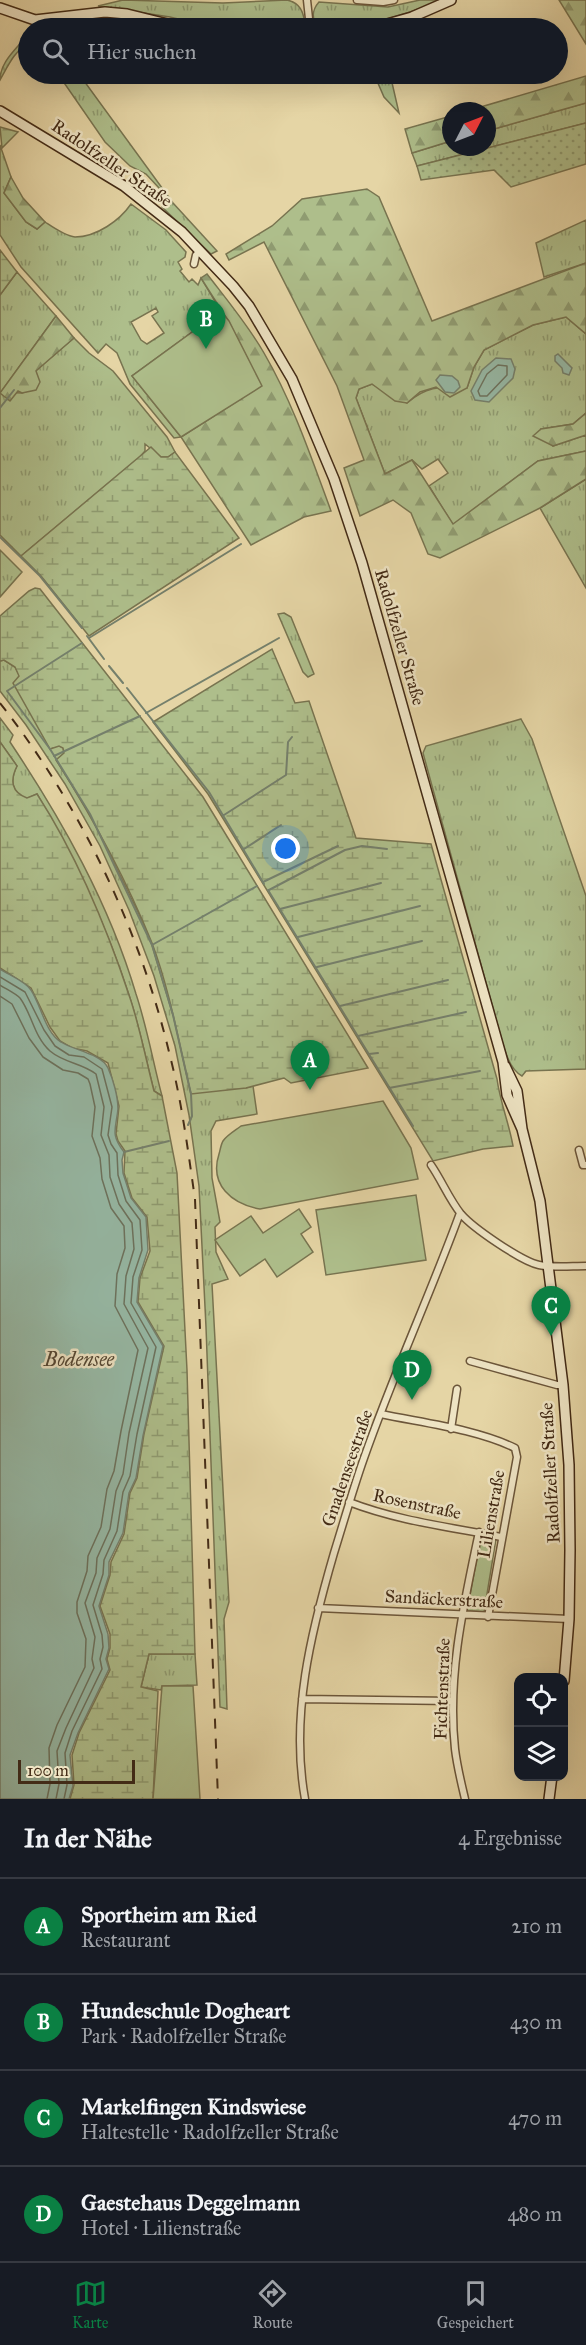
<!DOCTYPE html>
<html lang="de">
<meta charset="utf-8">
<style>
:root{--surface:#171b24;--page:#20242c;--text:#f1f3f6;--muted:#9ea1a6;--line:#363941;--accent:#0b8043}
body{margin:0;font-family:"IM FELL Great Primer",serif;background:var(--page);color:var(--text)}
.controls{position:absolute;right:18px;bottom:18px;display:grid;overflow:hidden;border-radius:12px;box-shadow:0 6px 24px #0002}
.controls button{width:54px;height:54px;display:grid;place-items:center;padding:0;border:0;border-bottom:2px solid var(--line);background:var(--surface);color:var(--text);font:30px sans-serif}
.compass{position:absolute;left:442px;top:102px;width:54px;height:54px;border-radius:50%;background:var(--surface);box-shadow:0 6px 24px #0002;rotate:48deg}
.scale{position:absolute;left:18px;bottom:15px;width:117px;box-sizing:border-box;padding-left:6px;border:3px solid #432b16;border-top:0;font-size:16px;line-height:21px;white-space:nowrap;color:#432b16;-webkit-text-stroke:4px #eee4c4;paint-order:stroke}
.you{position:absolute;left:286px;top:849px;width:21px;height:21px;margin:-15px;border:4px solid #fff;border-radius:50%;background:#1a73e8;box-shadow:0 0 0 9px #1a73e833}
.badge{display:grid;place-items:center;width:39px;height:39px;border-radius:50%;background:var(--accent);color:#fff;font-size:20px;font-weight:700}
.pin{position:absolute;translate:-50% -50px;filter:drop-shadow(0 2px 3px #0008)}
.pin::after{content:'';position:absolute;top:32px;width:21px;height:18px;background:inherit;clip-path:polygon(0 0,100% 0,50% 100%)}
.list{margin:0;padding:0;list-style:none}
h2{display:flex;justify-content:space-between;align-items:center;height:78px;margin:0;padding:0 24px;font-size:26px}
h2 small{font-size:20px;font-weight:400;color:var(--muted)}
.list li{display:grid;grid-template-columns:39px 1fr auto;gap:18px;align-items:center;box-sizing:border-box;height:96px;padding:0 24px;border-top:2px solid var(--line)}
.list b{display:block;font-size:22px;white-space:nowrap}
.list p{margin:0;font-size:20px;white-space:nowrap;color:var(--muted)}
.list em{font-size:20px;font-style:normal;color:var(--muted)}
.icon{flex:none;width:33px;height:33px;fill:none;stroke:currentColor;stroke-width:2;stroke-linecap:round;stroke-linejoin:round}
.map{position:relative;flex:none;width:586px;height:1799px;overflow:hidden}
.search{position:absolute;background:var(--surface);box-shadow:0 6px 24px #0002;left:18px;right:18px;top:18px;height:66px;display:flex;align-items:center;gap:15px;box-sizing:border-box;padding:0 21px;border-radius:33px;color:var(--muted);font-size:22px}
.sheet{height:462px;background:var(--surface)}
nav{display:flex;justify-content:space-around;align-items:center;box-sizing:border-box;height:84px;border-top:2px solid var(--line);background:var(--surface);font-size:16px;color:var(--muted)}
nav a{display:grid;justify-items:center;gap:3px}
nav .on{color:var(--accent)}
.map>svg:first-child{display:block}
.grass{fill:url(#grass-tufts);stroke:#787450;stroke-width:1.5;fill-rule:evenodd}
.forest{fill:url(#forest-firs);stroke:#787450;stroke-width:1.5}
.wetland{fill:url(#wetland-marsh);stroke:#787450;stroke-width:1.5}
.park{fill:#aebe8b;stroke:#787450;stroke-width:1.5}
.garden{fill:url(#garden-dots);stroke:#787450;stroke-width:1.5}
.water{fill:#96b9a6;stroke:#75806c;stroke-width:1.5}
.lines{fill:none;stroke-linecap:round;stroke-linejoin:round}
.shore{stroke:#6c725e;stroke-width:1.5}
.stream{stroke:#75806c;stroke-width:2}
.street-casing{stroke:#6c563a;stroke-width:9}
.secondary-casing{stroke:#432b16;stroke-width:12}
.street{stroke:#eee4c4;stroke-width:6}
.secondary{stroke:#eee4c4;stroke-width:9}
.rail{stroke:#432b16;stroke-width:2;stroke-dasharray:10 10;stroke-linecap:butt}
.labels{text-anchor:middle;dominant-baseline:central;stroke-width:5;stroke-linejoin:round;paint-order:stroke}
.street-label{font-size:18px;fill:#432b16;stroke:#eee4c4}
.water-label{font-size:20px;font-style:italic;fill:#544733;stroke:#eee4c4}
</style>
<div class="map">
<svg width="586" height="1799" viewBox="0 0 586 1799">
<defs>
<pattern id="grass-tufts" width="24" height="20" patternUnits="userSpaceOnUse" patternTransform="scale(1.5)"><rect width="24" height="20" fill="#aebe8b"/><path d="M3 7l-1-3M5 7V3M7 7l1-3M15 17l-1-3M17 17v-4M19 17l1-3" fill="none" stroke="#8f9b71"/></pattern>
<pattern id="forest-firs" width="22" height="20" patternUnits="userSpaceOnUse" patternTransform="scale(1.5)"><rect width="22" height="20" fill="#aebe8b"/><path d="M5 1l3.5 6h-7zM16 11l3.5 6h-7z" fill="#8f9b71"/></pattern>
<pattern id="wetland-marsh" width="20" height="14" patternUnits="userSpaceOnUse" patternTransform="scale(1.5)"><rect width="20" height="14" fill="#aebe8b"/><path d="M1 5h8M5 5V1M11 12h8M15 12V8" fill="none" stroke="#8f9b71"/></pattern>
<pattern id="garden-dots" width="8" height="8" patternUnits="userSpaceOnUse" patternTransform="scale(1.5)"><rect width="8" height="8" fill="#aebe8b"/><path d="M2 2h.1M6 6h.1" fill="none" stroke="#8f9b71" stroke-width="1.8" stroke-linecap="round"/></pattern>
</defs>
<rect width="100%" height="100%" fill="#e5d5a5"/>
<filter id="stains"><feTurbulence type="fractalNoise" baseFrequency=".00333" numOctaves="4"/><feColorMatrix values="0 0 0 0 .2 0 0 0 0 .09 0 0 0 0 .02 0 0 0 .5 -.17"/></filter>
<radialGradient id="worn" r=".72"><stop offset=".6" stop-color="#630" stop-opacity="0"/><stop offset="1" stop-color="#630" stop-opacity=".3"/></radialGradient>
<!-- grass -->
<path class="grass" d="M123,0L223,3L287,0C300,3 303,11 305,23L299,28H214L170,17L98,6Z
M420,0H441C402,17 361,28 318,28C312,19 311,11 319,2L388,7Z
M77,18L137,22L162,28C149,28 137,29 124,28C107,28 81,17 67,28H33L35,25Z
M25,38H28V45C15,49 7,68 0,80C0,63 14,51 25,38Z
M58,74H79L173,203L217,251L211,254L162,207L164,198L159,188L146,174L130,166L105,142Z
M374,74H390L399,113L384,97Z
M586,103V123L417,166L412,153L451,141V147H487V131Z
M0,145L11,177L4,193L26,222L37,229L45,222C54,228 65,236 75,237C97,237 120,220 131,204L166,230L186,252L185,257L178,262L182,269L180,271L189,282L192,279L198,285L201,278L221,311L132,376L181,437L174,438L130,384L117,353L106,344L98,353L21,267L0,235ZM156,308L158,312L152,316L164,333L147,344L141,340L131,322Z
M586,220V263L544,277L536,243Z
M17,272L56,316L1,392L22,393L28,391L35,371L74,338L89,353L113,371L167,437L175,452L168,457H161L145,444V451L139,458L21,556L0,535V295Z
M566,317L586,334V413L573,424L541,429L553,446L586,435V451L538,461L453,525L429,486L448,473L438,459L422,469L412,460L385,474L356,398L359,389L372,384L407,403C428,385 440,387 467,388L474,367L484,350L533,325Z
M586,479V588L540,508Z
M0,550L22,572L0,597Z
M284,613L291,617L314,674L308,677L303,672L278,614Z
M4,660L15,667L59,746L63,747L64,753L57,761L90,814L138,912L152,945L173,1015L246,1088L253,1086L257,1114L216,1121L211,1131L212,1178L220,1222L215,1227L216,1252L228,1279L212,1284L229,1602L224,1619L227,1709L220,1707L206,1327L199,1186L189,1115L175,1046L154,976L129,910L100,846L65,784L26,725L0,691V661Z
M0,718L13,735L10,742C62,820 109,903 136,994C147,1027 153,1062 162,1096L154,1091C146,1060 140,1029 130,998C107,927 75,859 37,794L26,799C11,792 10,780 17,766L0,742Z
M521,719L532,739L586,896V1069L526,1071L522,1076C506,1067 502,1039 497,1023L423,753L426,746Z
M149,1654H195L197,1685L162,1686L161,1690L141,1687Z"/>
<!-- forest -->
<path class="forest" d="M559,0H586V44Z
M586,76V103L487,131V111H467Z
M451,116V141L412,153L405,129Z
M0,127L18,132L2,148Z
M11,177L23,198L45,222L37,229L26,222L4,193Z
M367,189L379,197L432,321L586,263V334L566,317L533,325L484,350L474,367L467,388L450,397L436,387L420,392L407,403L395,401L372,384L359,389L356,398L385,474L412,460L453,524L538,461L586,451V479L540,508L440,558L428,554L411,513L393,500L360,516L344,468L364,460L337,386L264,242L229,260L226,254L272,226L302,199Z
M207,274C227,300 248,325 264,353C293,403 311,457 331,511L304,517L251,545L181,437L261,386L229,322L201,278Z
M56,316L74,338L36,371L40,382L36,390L22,393L18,391L10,401L0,393Z
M586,413V435L553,446L533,436L541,429L573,424Z"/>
<!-- wetland -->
<path class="wetland" d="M0,250L17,272L0,295Z
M151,447L161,457H168L175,452L239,538L89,636L41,576L21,556Z
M35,588L40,589L203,797L368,1068L291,1083L284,1078L246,1088L191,1094C179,1044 170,991 152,943C126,879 93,818 56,760L64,753L63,748L59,746L50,749L13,683L19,676L15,667L4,660L0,661V616L29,591Z
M272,649L295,703L309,701L356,838L431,844L497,1079C500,1102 509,1123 513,1146L483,1149L433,1161L208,794L153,722Z
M0,742L17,766C10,780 11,792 27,798L37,794C77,856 107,928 130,998C140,1028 146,1060 154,1091L162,1096L177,1173L187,1370L195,1654H149L141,1687L158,1691L153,1799H70L74,1785L72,1755L79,1733L110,1670L107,1659L110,1648V1634L100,1606L110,1575L111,1562L124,1534L130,1493L137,1478L144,1434L164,1346L138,1302L140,1278L150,1251L147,1217L132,1198L124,1173L125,1151L118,1141L116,1134L119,1106L108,1063L87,1051L72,1048L60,1041L50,1027L31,988L0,968Z"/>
<!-- park -->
<path class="park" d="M221,311L229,321L262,386L181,437L132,376Z
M383,1101L411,1148L418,1179L260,1209C232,1204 209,1185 219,1154C220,1151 221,1144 223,1141C227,1135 236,1130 241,1126Z
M416,1195L426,1260L326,1275L316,1210Z
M299,1209L311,1227L301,1234L313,1252L277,1277L265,1259L240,1276L215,1240L251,1216L263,1233Z
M481,1536L496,1539L484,1612L467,1611Z
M162,1686H193L200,1799H153Z"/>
<!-- garden -->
<path class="garden" d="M586,123V164L511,187L494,170L421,180L417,166Z"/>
<!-- water -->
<path class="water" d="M558,354L572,368L569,375L563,373L562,368L555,361V356Z
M496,358L511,359L515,369L513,378L489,402L475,400L471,391L482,370Z
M440,375L452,376L458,381L460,387L454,393L445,392L436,380Z
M0,969C9,975 25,981 31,990C41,1005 45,1032 61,1042C73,1050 102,1054 108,1068C113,1079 118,1096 118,1109C116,1129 110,1134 124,1152L122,1160L123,1173L131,1198L146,1217L148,1250L139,1278L137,1302L163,1346L143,1436L136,1478L129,1493L123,1533L109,1562V1575L99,1606L108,1634L109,1648L106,1659L109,1669L78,1733L70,1755L73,1786L69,1799H0Z"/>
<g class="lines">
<!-- shore -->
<path class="shore" d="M498,365L507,366V375L487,396H480L478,391L487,374Z
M0,977L25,992L44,1030L55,1046L69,1055L84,1057L102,1069L112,1107L108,1135L111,1144L117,1153L118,1175L126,1201L140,1220L142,1250L133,1277L131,1303L156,1347L137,1434L130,1476L123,1492L117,1531L104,1560L103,1574L93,1605L102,1635L103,1647L100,1659L102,1669L72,1731L65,1753L67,1785L64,1799
M0,985C6,989 15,993 20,998C32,1014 34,1037 50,1051C64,1063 82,1063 96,1074L104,1107L101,1135L109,1155L110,1177L119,1204L132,1223L134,1249L126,1276L124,1304L148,1348L129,1433L123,1474L116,1491L110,1529L97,1558L96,1573L85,1603L95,1637L92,1659L94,1668L66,1728L57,1751L59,1784L56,1799
M0,996L12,1004L29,1038L43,1057L63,1070L78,1073L88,1079L90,1084L95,1107L92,1136L100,1158L102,1179L111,1208L124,1226L125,1248L117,1274L115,1306L138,1350L121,1431L114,1471L107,1489L101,1527L88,1556L87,1571L77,1602V1613L86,1639L85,1667L57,1725L49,1748L50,1784L47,1799"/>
<!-- stream -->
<path class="stream" d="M0,408L14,390
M0,537L40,576L82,628
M87,636L104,659
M89,638L241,544
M82,643L7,691L50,749L90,814L152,945L173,1015L191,1094L192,1116L188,1125
M109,666L123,683
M127,688L209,792L264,884
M146,713L279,638
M54,756L140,716
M224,815L286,775L288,742L292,737
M244,849L281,825
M263,882L338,846
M268,890L413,1126
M269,890L345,850L362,846L387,849
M280,909L381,883
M298,937L420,906
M152,945L257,886
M317,967L422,941
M340,1006L448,980
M358,1036L466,1012
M369,1054L378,1053
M389,1088L480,1071
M124,1152L169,1141"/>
<defs>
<path id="street" d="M307,0L310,28
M357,0L383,2L394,0
M194,264L196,255L200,251
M579,1150L583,1165H586
M431,1165C442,1181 449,1199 461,1214C473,1228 521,1261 539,1265C554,1268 571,1266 586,1266
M470,1361L557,1385H563
M381,1414C423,1423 476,1429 515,1448L517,1457L488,1617
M451,1429L457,1389
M349,1502C398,1521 450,1527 501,1537
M318,1608L569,1619
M302,1699L453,1701
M305,1799C290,1716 311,1632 334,1553C344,1521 353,1489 364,1458C393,1375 430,1295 460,1213
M465,1799C461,1782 457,1766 455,1749C447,1676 464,1603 479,1532"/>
<path id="secondary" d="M0,8L35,20L105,12L127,14L184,28
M373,28L412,17L451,0
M0,111L124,186L182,232L233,286L249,306L292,379L334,479L362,563L503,1062L507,1095L522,1129
M505,1066L517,1091L522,1129L540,1201L563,1385L569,1465L570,1550L569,1619L564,1681
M549,1799L552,1776"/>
</defs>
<!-- street casing -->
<use href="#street" class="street-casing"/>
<!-- secondary casing -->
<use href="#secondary" class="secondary-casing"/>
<!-- street -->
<use href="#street" class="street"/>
<!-- secondary -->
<use href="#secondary" class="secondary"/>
<!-- rail -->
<path class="rail" d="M0,703C80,805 140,929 170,1056C182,1103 188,1151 195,1199L218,1799"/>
</g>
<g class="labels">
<!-- street labels -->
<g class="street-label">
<text transform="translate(112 163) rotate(34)">Radolfzeller Straße</text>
<text transform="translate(400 637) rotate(74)">Radolfzeller Straße</text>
<text transform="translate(347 1468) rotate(-71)">Gnadenseestraße</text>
<text transform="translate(550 1473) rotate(-93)">Radolfzeller Straße</text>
<text transform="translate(417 1504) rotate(12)">Rosenstraße</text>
<text transform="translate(491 1514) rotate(-80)">Lilienstraße</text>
<text transform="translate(444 1599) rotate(3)">Sandäckerstraße</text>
<text transform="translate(442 1689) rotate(-88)">Fichtenstraße</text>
</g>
<!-- water labels -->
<g class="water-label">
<text x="79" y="1359">Bodensee</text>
</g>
</g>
<rect width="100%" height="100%" filter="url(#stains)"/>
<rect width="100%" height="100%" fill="url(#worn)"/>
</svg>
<div class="controls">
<button><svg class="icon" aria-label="locate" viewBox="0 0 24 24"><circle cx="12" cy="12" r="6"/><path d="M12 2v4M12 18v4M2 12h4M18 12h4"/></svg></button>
<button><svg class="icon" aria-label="layers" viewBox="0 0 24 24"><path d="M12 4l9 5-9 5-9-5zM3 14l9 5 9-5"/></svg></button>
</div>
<svg class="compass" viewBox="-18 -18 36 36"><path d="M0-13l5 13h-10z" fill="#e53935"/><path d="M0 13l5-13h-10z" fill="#9ea1a6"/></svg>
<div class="scale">100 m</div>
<div class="you"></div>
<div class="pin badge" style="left:310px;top:1090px">A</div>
<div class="pin badge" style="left:206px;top:349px">B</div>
<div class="pin badge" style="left:551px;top:1336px">C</div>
<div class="pin badge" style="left:412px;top:1400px">D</div>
<div class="search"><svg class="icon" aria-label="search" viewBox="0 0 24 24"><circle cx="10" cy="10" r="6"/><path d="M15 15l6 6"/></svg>Hier suchen</div>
</div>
<section class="sheet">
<h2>In der Nähe<small>4 Ergebnisse</small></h2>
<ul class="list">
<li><span class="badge">A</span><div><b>Sportheim am Ried</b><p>Restaurant</p></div><em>210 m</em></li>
<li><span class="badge">B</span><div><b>Hundeschule Dogheart</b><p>Park · Radolfzeller Straße</p></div><em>430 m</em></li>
<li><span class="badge">C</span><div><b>Markelfingen Kindswiese</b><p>Haltestelle · Radolfzeller Straße</p></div><em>470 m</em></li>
<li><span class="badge">D</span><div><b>Gaestehaus Deggelmann</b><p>Hotel · Lilienstraße</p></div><em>480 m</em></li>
</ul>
</section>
<nav>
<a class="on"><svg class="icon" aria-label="map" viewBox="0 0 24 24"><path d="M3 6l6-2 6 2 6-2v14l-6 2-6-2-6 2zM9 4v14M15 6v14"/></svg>Karte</a>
<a><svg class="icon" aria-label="directions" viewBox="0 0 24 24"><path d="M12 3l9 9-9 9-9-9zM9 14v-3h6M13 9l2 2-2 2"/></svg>Route</a>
<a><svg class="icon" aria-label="saved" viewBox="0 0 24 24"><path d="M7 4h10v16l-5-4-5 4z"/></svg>Gespeichert</a>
</nav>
